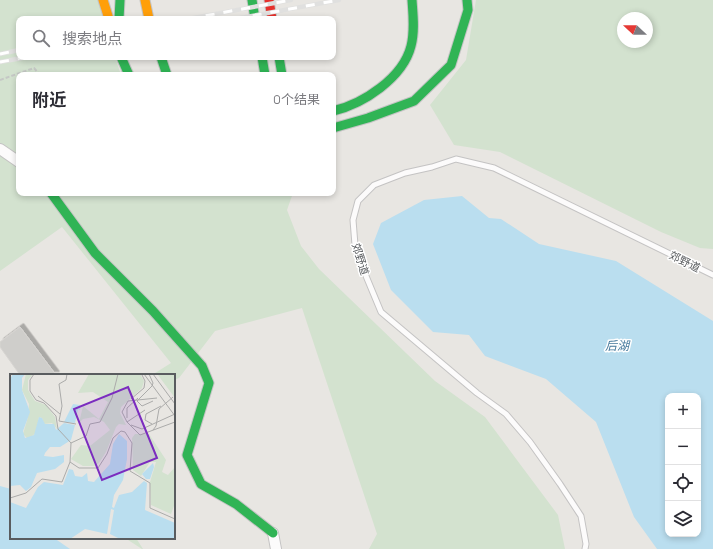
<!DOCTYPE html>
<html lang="zh">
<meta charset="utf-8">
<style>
:root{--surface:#fff;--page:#f7f7f7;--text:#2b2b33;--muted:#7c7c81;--line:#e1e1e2}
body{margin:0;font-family:Manrope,"Noto Sans SC",sans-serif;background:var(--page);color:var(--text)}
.controls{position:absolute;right:12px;bottom:12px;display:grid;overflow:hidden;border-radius:8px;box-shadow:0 2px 6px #0003}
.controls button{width:36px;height:36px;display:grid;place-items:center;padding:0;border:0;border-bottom:1px solid var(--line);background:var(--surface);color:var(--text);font:20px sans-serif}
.compass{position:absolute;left:617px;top:12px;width:36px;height:36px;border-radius:50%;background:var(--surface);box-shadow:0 2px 6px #0003;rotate:292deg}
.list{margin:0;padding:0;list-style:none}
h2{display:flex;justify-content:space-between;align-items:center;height:52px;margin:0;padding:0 16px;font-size:17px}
h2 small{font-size:13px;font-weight:400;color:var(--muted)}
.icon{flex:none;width:22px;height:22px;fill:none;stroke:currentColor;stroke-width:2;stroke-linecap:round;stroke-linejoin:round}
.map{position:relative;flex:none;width:713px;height:549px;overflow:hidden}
.search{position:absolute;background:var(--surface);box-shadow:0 2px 6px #0003;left:16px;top:16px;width:320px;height:44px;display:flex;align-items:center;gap:10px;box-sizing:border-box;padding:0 14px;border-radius:8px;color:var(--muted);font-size:15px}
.panel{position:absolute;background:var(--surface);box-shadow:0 2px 6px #0003;left:16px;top:72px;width:320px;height:124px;border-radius:8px}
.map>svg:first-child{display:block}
.green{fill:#d3e2cf;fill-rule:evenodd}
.water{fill:#badeef;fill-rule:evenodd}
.building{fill:#cfcecb;stroke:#d7d5d2;filter:url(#shadow)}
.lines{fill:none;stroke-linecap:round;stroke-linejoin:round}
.lane-casing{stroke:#c4c3c3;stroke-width:7}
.street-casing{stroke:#c4c3c3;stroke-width:12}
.fast-casing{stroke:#c4c4c4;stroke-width:11}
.slow-casing{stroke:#c4c4c4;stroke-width:11}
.jam-casing{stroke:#c4c4c4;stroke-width:11}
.path{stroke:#c5c8c5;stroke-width:2;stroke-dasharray:4 2;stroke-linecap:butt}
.lane{stroke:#fcfbfb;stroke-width:5}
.street{stroke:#fcfbfb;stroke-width:10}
.fast{stroke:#30b455;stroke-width:9}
.slow{stroke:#ff9f0a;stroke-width:9}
.jam{stroke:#e5322d;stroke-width:9}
.rail-casing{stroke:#e0e0df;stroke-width:4.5}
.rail{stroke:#fff;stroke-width:3;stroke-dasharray:9;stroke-linecap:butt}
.labels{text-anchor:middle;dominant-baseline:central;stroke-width:3;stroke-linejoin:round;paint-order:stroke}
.street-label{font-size:11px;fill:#595c5f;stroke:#fff}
.water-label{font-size:12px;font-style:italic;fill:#44789b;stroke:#fff}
.inset-road{fill:none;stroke:#ababaa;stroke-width:1}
.view{fill:#7b2cbf;fill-opacity:0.15;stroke:#7b2cbf;stroke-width:2}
.inset-edge{fill:none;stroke:#595c5f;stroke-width:2}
</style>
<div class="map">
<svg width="713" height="549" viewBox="0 0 713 549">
<defs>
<filter id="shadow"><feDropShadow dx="3.5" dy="-3.5" stdDeviation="0" flood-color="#0004"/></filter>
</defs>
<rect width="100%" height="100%" fill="#e8e6e2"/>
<!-- green -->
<path class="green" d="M0,0H98L103,19H19V57H115L121,75H19V193H293L287,210L301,246L319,269L435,381L485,417L558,515L565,549H369L377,534L302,308L215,331L179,378L174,380V375H152L171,363L62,227L0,271Z
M476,0H713V249L700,248L661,232L500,152L454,145L430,105L466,60ZM623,18H647V42H623Z
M125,538H136L143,549H142Z"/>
<!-- water -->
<path class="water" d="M462,196L489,218L501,219L539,244L616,261L713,321V549H657L634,517L596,422L546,379L485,356L469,335L433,332L391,290L373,244L381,223L424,200ZM668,396H698V534H668Z
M0,486L11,489V538H54L70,549H0Z"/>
<!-- building -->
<path class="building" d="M20,327L56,375H20L0,347V342Z"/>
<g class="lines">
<defs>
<path id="lane" d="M585,549L586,544L581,516L560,484L530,442L506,414L477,393L381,312L366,276L355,245L353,220L358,201L374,185L405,173L432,167L456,159L494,168L713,275"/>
<path id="street" d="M0,149L19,162
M273,533L276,549"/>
<path id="fast" d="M252,0L255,19
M119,19L120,0
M121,57L129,75
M161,57L167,75
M262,57L265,75
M279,57L282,75
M333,111C363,104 403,78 411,46C415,31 413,15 412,0
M333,128L368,118L414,101L451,65L468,10L467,0
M51,193L95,253L153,311L202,366L209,383L187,455L201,484L236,504L273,533"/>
<path id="slow" d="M103,0L109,19
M145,0L149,19"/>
<path id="jam" d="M269,0L272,19"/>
</defs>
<!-- lane casing -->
<use href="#lane" class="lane-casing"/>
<!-- street casing -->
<use href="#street" class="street-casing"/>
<!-- fast casing -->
<use href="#fast" class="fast-casing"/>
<!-- slow casing -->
<use href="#slow" class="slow-casing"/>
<!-- jam casing -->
<use href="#jam" class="jam-casing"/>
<!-- path -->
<path class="path" d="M0,80L34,68L40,75"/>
<!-- lane -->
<use href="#lane" class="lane"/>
<!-- street -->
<use href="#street" class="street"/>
<!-- fast -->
<use href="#fast" class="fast"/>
<!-- slow -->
<use href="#slow" class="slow"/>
<!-- jam -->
<use href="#jam" class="jam"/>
<defs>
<path id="rail" d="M188,19L291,0
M235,19L339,0
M0,54L19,50
M0,62L27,57"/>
</defs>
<!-- rail casing -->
<use href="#rail" class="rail-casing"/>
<!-- rail -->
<use href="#rail" class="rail"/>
</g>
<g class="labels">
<!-- street labels -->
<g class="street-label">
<text transform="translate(361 259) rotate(73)">郊野道</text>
<text transform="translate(685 261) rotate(26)">郊野道</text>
</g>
<!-- water labels -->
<g class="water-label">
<text x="617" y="345">后湖</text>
</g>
</g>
<!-- overview -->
<g transform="translate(10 374)">
<rect width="165" height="165" fill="#e8e6e2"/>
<path d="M16,0H23L18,6V16L25,27L36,31L45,43L47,55L42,49L34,50L32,44L29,43L26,59L18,65L13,60L18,43L19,30L12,16ZM79,0H130L134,7L132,14L111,33L110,39L116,51L109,50L106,53L96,78L89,89L84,92H73L61,85L71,71L80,72L100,56L94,48L84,43L73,45L69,49L73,32L89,45L98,28L83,18L68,19ZM147,0H165V24L148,1ZM125,60H139L156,86L152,98L158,101L165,93V129L161,140L141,131L140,108L146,88H140L131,102L123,96L122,64Z" fill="#d3e2cf"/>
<path d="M3,0H15L12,4V16L20,38L13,57L15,64L24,61L29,43L32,44L35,50H44L46,56L54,49L65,51L61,66L50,73H40L35,79L34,82L43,83L54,81V88L45,95L27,99L21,113L16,117L10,111L0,112V5ZM63,30L70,31V36L68,35L65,49L54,48ZM109,60L117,67V85L113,106L104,121L102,133L104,134L109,121L122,118L134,107L137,109L135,136L165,149V165H110L100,160L104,136L101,135L97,160L75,155L60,165H0V128L16,134L28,113L34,108L53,111L59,95L63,96L65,102L72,103L77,99L78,107L84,108L100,90L103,70ZM143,89L144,93L140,105H136L132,100Z" fill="#badeef"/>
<path class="inset-road" d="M57,0L56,6L49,10L52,32L49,47L66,50M134,0L165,42M139,0L143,9L142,12L127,27L132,32L143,27M143,0L165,30M28,22L50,40M147,24L118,27L112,38L117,48L130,61L165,48M121,25L134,14L135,7L132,1M117,44V34L128,24M117,48L135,36M142,50L135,46L136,40L151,32M121,51L132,55L165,40M143,56L146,52L149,35L163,23M61,69L76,62L80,50L90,48L102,24L108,0M60,88L69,94H88L97,80L103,64L111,57L115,58L122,69L120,97L140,109V134L165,145M0,124L16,119L32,105L52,108L60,88L61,69L48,55L46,42L34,29L26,26L20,17V6L24,0"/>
<path class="view" d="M118,13L147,84L92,106L64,35Z"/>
<rect width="165" height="165" class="inset-edge"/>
</g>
</svg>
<div class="controls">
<button>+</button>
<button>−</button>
<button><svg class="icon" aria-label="locate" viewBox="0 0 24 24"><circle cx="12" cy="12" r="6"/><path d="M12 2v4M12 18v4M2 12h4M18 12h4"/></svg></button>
<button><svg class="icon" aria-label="layers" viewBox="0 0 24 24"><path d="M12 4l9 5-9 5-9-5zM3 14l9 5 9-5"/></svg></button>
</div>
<svg class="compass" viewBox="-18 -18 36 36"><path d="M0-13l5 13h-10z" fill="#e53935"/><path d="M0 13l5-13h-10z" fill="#7c7c81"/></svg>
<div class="search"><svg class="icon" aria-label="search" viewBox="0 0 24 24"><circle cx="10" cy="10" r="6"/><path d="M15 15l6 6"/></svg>搜索地点</div>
<section class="panel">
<h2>附近<small>0个结果</small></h2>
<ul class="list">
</ul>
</section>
</div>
